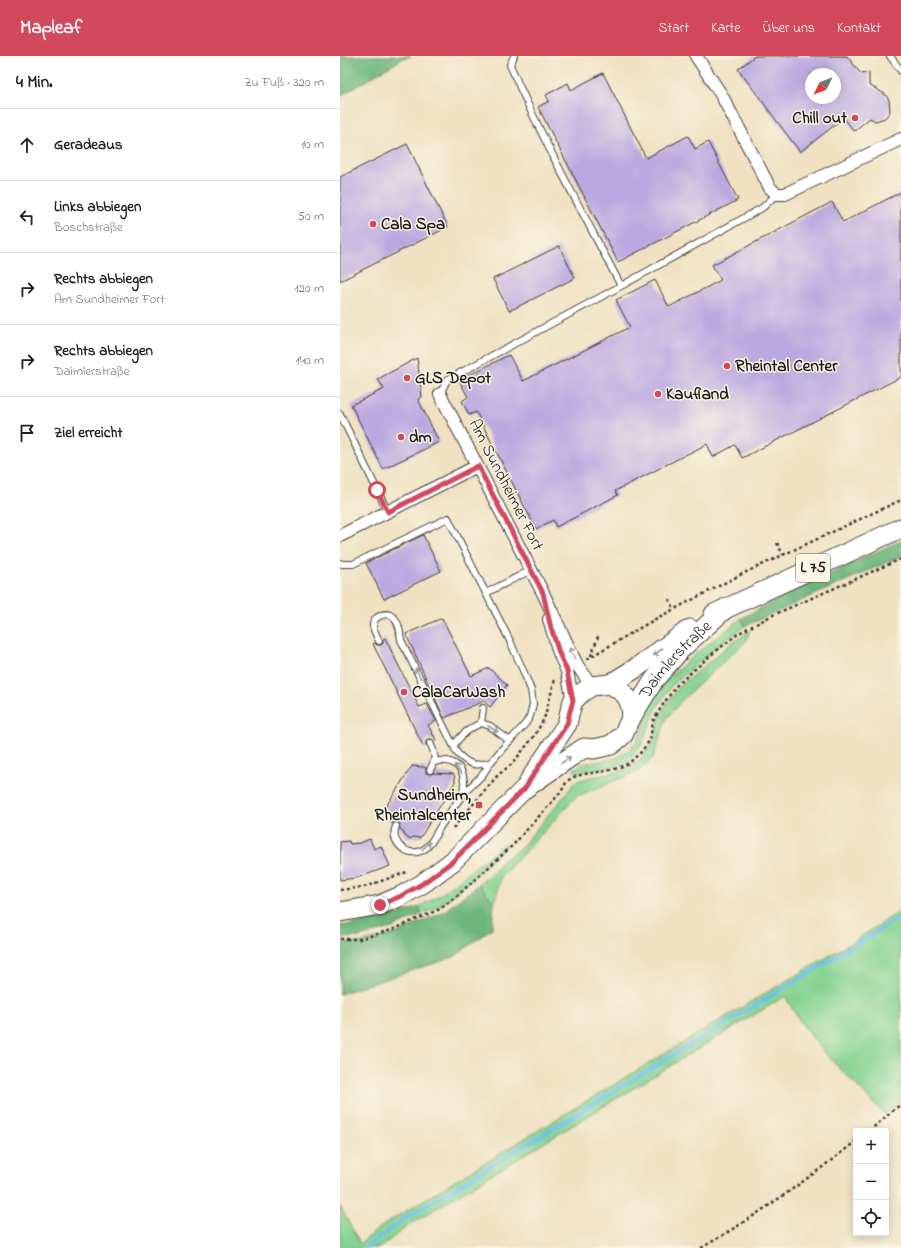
<!DOCTYPE html>
<html lang="de">
<meta charset="utf-8">
<style>
:root{--surface:#fff;--page:#f2f2f2;--text:#202124;--muted:#757577;--line:#e0e0e0;--accent:#d1495b}
body{margin:0;font-family:"Indie Flower",sans-serif;background:var(--page);color:var(--text)}
.controls{position:absolute;right:12px;bottom:12px;display:grid;overflow:hidden;border-radius:4px;box-shadow:0 2px 10px #0003}
.controls button{width:36px;height:36px;display:grid;place-items:center;padding:0;border:0;border-bottom:1px solid var(--line);background:var(--surface);color:var(--text);font:20px sans-serif}
.compass{position:absolute;left:465px;top:12px;width:36px;height:36px;border-radius:50%;background:var(--surface);box-shadow:0 2px 10px #0003;rotate:228deg}
.stop{position:absolute;width:12px;height:12px;margin:-9px;border:3px solid #d1495b;border-radius:50%;background:#fff}
.stop.end{background:#d1495b;border-color:#fff;box-shadow:0 1px 4px #0008}
.list{margin:0;padding:0;list-style:none}
h2{display:flex;justify-content:space-between;align-items:center;height:52px;margin:0;padding:0 16px;font-size:17px}
h2 small{font-size:13px;font-weight:400;color:var(--muted)}
.list li{display:grid;grid-template-columns:26px 1fr auto;gap:12px;align-items:center;box-sizing:border-box;height:72px;padding:0 16px;border-top:1px solid var(--line)}
.list b{display:block;font-size:15px;white-space:nowrap}
.list p{margin:0;font-size:13px;white-space:nowrap;color:var(--muted)}
.list em{font-size:13px;font-style:normal;color:var(--muted)}
.icon{flex:none;width:22px;height:22px;fill:none;stroke:currentColor;stroke-width:2;stroke-linecap:round;stroke-linejoin:round}
.map{position:relative;flex:none;width:561px;height:1192px;overflow:hidden}
header{display:flex;align-items:center;gap:24px;box-sizing:border-box;height:56px;padding:0 20px;background:var(--accent);color:#fff}
header strong{font-size:19px}
nav{display:flex;gap:22px;margin-inline-start:auto;font-size:14px}
main{display:flex}
aside{flex:1;background:var(--surface)}
.map>svg:first-child{display:block}
.green{fill:#85d392;stroke:#507857}
.forest{fill:#6cb57c;stroke:#44684c}
.lines{fill:none;stroke-linecap:round;stroke-linejoin:round}
.stream{stroke:#6bc0e7;stroke-width:4}
.building{fill:#bca8e0;fill-rule:evenodd}
.service-casing{stroke:#3c3a35;stroke-width:8}
.minor-casing{stroke:#3c3a35;stroke-width:14}
.primary-casing{stroke:#3c3a35;stroke-width:21}
.path{stroke:#3c3a35;stroke-width:2.5;stroke-dasharray:3 3;stroke-linecap:butt}
.service{stroke:#fff;stroke-width:6}
.minor{stroke:#fff;stroke-width:12}
.primary{stroke:#fff;stroke-width:19}
.oneway{stroke:#999}
.route{stroke:#d1495b;stroke-width:5}
.poi-dot{fill:#d1495b;stroke:#fcf5e5;stroke-width:1.5}
.labels{text-anchor:middle;dominant-baseline:central;stroke-width:3;stroke-linejoin:round;paint-order:stroke}
.shield{fill:#fcf5e5;stroke:#5f5d58;stroke-width:1}
.shield-label{font-size:16px;font-weight:bold;fill:#1c1c1c}
.poi-label{font-size:17px;font-weight:bold;fill:#1c1c1c;stroke:#fcf5e5;text-anchor:start}
.street-label{font-size:17px;fill:#1c1c1c;stroke:#fcf5e5}
</style>
<header>
<strong>Mapleaf</strong>
<nav><a>Start</a><a>Karte</a><a>Über uns</a><a>Kontakt</a></nav>
</header>
<main>
<aside>
<h2>4 Min.<small>Zu Fuß · 320 m</small></h2>
<ul class="list">
<li><svg class="icon" aria-label="ahead" viewBox="0 0 24 24"><path d="M12 20V5M6 11l6-6 6 6"/></svg><div><b>Geradeaus</b></div><em>10 m</em></li>
<li><svg class="icon" aria-label="left" viewBox="0 0 24 24"><path d="M17 20v-9H6M10 6l-5 5 5 5"/></svg><div><b>Links abbiegen</b><p>Boschstraße</p></div><em>50 m</em></li>
<li><svg class="icon" aria-label="right" viewBox="0 0 24 24"><path d="M7 20v-9h11M14 6l5 5-5 5"/></svg><div><b>Rechts abbiegen</b><p>Am Sundheimer Fort</p></div><em>120 m</em></li>
<li><svg class="icon" aria-label="right" viewBox="0 0 24 24"><path d="M7 20v-9h11M14 6l5 5-5 5"/></svg><div><b>Rechts abbiegen</b><p>Daimlerstraße</p></div><em>140 m</em></li>
<li><svg class="icon" aria-label="arrive" viewBox="0 0 24 24"><path d="M6 21V4h12l-3 4 3 4H6"/></svg><div><b>Ziel erreicht</b></div></li>
</ul>
</aside>
<div class="map">
<svg width="561" height="1192" viewBox="0 0 561 1192">
<rect width="100%" height="100%" fill="#fcf5e5"/>
<filter id="ink" filterUnits="userSpaceOnUse"><feTurbulence type="fractalNoise" baseFrequency=".025" numOctaves="2"/><feDisplacementMap in="SourceGraphic" scale="8" xChannelSelector="R" yChannelSelector="G"/><feConvolveMatrix kernelMatrix="1 2 1 2 8 2 1 2 1" color-interpolation-filters="sRGB"/></filter>
<filter id="wash" filterUnits="userSpaceOnUse"><feTurbulence type="fractalNoise" baseFrequency=".012" numOctaves="4" result="noise"/><feDisplacementMap in="SourceGraphic" scale="16" xChannelSelector="R" yChannelSelector="G"/><feGaussianBlur stdDeviation="0.9" result="paint"/><feColorMatrix in="noise" values="0 0 0 0 0 0 0 0 0 0 0 0 0 0 0 0 0 1.4 0 .05"/><feComposite in="paint" operator="in"/></filter>
<g filter="url(#wash)">
<rect width="100%" height="100%" fill="#efe1c1"/>
<!-- green -->
<path class="green" d="M402,562L405,570L381,587L331,630L317,651L301,690L292,701L283,707L277,710L243,715L237,718L233,713L243,708L276,702L289,694L295,687L300,679L309,650L320,632L331,620L359,595Z
M410,575L405,586L342,644L326,663L313,702L299,715L237,740L161,821L154,847L139,828L163,804L180,793L230,733L234,726L247,722L277,716L292,711L304,699L314,684L318,666L326,649L340,630L393,586Z
M165,787L166,789C151,805 136,820 118,835C107,844 96,853 82,858L79,851L103,837Z
M561,855V1045L545,1059L484,996L459,964L445,940L69,1169L39,1192H0V1150L20,1188L41,1171L64,1156L357,978L511,887Z"/>
<!-- forest -->
<path class="forest" d="M0,0H71L64,2L0,40Z
M561,484V500L405,570L402,562L452,536Z
M139,828L154,847L152,872L114,901L0,938V887H18L55,878L102,857Z
M79,851L82,858L52,872L19,881L0,882V870C28,867 53,861 79,851Z"/>
<g class="lines">
<!-- stream -->
<path class="stream" d="M24,1192L67,1161L561,861"/>
</g>
<g id="blocks">
<!-- building -->
<path class="building" d="M415,0H507L521,18L529,16V29L545,38L549,44L550,56L545,62L539,64L535,65L530,62L514,75L504,62L460,96L398,13ZM471,18H495V42H471Z
M263,17L306,102L348,80L355,93L368,86L398,144L278,206L198,51L209,45L206,39L228,27L231,34Z
M67,88L108,171L0,225V121Z
M561,136V321L402,402L395,389L373,401L367,388L275,435L278,439L216,471L213,464L196,473L136,356L129,359L122,345L128,341L119,324L169,299L183,325L290,271L276,244L315,224L329,251L381,224L372,209L492,146L503,166Z
M219,190L235,222L169,255L153,223Z
M77,302L82,341L78,343L99,386L43,413L11,349L44,333L38,323Z
M83,479L101,515L44,543L26,507Z
M102,562L131,620L149,612L167,629L150,651L144,645L104,662L66,578Z
M45,582L79,651L87,648L96,665L88,669L96,684L94,685L91,683H88L86,686V689L83,690L33,588L35,587L37,589H41L43,587V583Z
M72,710L83,711L86,712V717L90,718L94,717L114,718L115,726L80,782L74,781L69,783L65,780L63,775L60,773L59,767L55,766L52,767L49,765L43,755Z
M30,783L34,793L41,790L50,810L31,817L16,822L0,824V786L9,785L10,788L20,787Z"/>
</g>
</g>
<g filter="url(#ink)">
<use href="#blocks" fill-opacity="0" stroke="#3c3a35" stroke-width="1"/>
<g class="lines">
<defs>
<path id="service" d="M174,0L170,9C203,85 243,157 281,230
M550,0L561,15
M100,338L107,324L281,230L422,152L437,138
M0,358L48,456
M0,507L2,508H13L108,462L170,585L185,619L191,634L193,648L190,660L186,667C175,680 162,692 151,706C148,710 146,714 143,718C136,726 128,732 121,741C114,750 107,760 100,771C97,776 93,784 89,789C73,807 48,788 56,770
M146,537L191,514
M39,585C37,581 34,575 33,570C32,562 45,555 52,560C59,565 60,576 61,584L117,697C129,709 135,711 151,706
M141,667L143,652
M114,689C121,679 129,672 141,667L150,670L170,685
M94,706C110,702 123,708 124,726C124,730 123,735 123,739
M90,714C96,703 96,699 90,687"/>
<path id="minor" d="M356,0L382,40L430,132L437,138H445L561,83
M100,338L203,537L237,609L252,630
M0,480L137,410
M209,563L219,597L227,615L233,645"/>
<g id="primary">
<path d="M374,558L561,472"/>
<path d="M270,628C286,638 290,640 292,660"/>
<path d="M189,725L227,668L230,655L233,645L241,637L252,630L270,628L296,612L350,573"/>
<path id="s1" d="M0,856L40,849L61,840L82,828L113,805L184,733L223,706L244,692L254,693L271,689L283,679L292,660L314,624L342,592L386,552"/>
</g>
</defs>
<!-- service casing -->
<use href="#service" class="service-casing"/>
<!-- minor casing -->
<use href="#minor" class="minor-casing"/>
<!-- primary casing -->
<use href="#primary" class="primary-casing"/>
<!-- path -->
<path class="path" d="M437,487L443,499
M329,543L334,553
M251,600L259,578
M247,603L317,562L400,519L561,444
M113,772L158,719L172,708L195,679L204,663L215,623
M0,834L24,831L67,816
M0,883H20L54,873L100,853L118,839L173,789L221,736L227,725L236,720L245,718L272,714L280,711L289,707L301,696L310,684L313,665L324,647L337,629L371,599L399,577L433,559L561,503
M529,1075L561,1048
M361,1192C415,1161 467,1124 516,1085"/>
<!-- service -->
<use href="#service" class="service"/>
<!-- minor -->
<use href="#minor" class="minor"/>
<!-- primary -->
<use href="#primary" class="primary"/>
</g>
<!-- one-way arrows -->
<defs><path id="oneway-shaft" d="M-6 0H5M1.5-3L5.5 0L1.5 3" fill="none" stroke-width="1.6" stroke-linecap="round" stroke-linejoin="round"/></defs>
<g class="oneway">
<use href="#oneway-shaft" transform="translate(318 596) rotate(143)"/>
<use href="#oneway-shaft" transform="translate(232 597) rotate(-116)"/>
<use href="#oneway-shaft" transform="translate(78 617) rotate(-116)"/>
<use href="#oneway-shaft" transform="translate(153 673) rotate(33)"/>
<use href="#oneway-shaft" transform="translate(226 704) rotate(-33)"/>
<use href="#oneway-shaft" transform="translate(118 713) rotate(-126)"/>
<use href="#oneway-shaft" transform="translate(86 790) rotate(-44)"/>
</g>
</g>
<g class="lines" filter="url(#ink)">
<!-- route -->
<path class="route" d="M37,434L48,456L138,410L203,537L210,568L219,597L227,615L233,645L230,655L227,668L184,733L113,805L82,828L61,840L40,849"/>
</g>
<!-- markers -->
<g class="poi-dot">
<circle cx="515" cy="62" r="4"/>
<circle cx="33" cy="168" r="4"/>
<circle cx="387" cy="310" r="4"/>
<circle cx="67" cy="322" r="4"/>
<circle cx="318" cy="338" r="4"/>
<circle cx="61" cy="381" r="4"/>
<circle cx="64" cy="636" r="4"/>
<rect x="135" y="745" width="8" height="8" rx="2"/>
</g>
<g class="labels">
<!-- shield labels -->
<rect class="shield" x="456" y="498" width="34" height="28" rx="3"/>
<g class="shield-label">
<text x="473" y="512">L 75</text>
</g>
<!-- poi labels -->
<g class="poi-label">
<text x="507" y="62" text-anchor="end">Chill out</text>
<text x="41" y="168">Cala Spa</text>
<text x="395" y="310">Rheintal Center</text>
<text x="75" y="322">GLS Depot</text>
<text x="326" y="338">Kaufland</text>
<text x="69" y="381">dm</text>
<text x="72" y="636">CalaCarWash</text>
<text x="131" y="739" text-anchor="end">Sundheim,<tspan x="131" dy="20">Rheintalcenter</tspan></text>
</g>
<!-- street labels -->
<g class="street-label">
<text transform="translate(166 429) rotate(63)">Am Sundheimer Fort</text>
<text stroke="none"><textPath href="#s1" startOffset="436">Daimlerstraße</textPath></text>
</g>
</g>
</svg>
<div class="controls">
<button>+</button>
<button>−</button>
<button><svg class="icon" aria-label="locate" viewBox="0 0 24 24"><circle cx="12" cy="12" r="6"/><path d="M12 2v4M12 18v4M2 12h4M18 12h4"/></svg></button>
</div>
<svg class="compass" viewBox="-18 -18 36 36"><path d="M0-13l5 13h-10z" fill="#e53935"/><path d="M0 13l5-13h-10z" fill="#757577"/></svg>
<div class="stop" style="left:37px;top:434px"></div>
<div class="stop end" style="left:40px;top:849px"></div>
</div>
</main>
